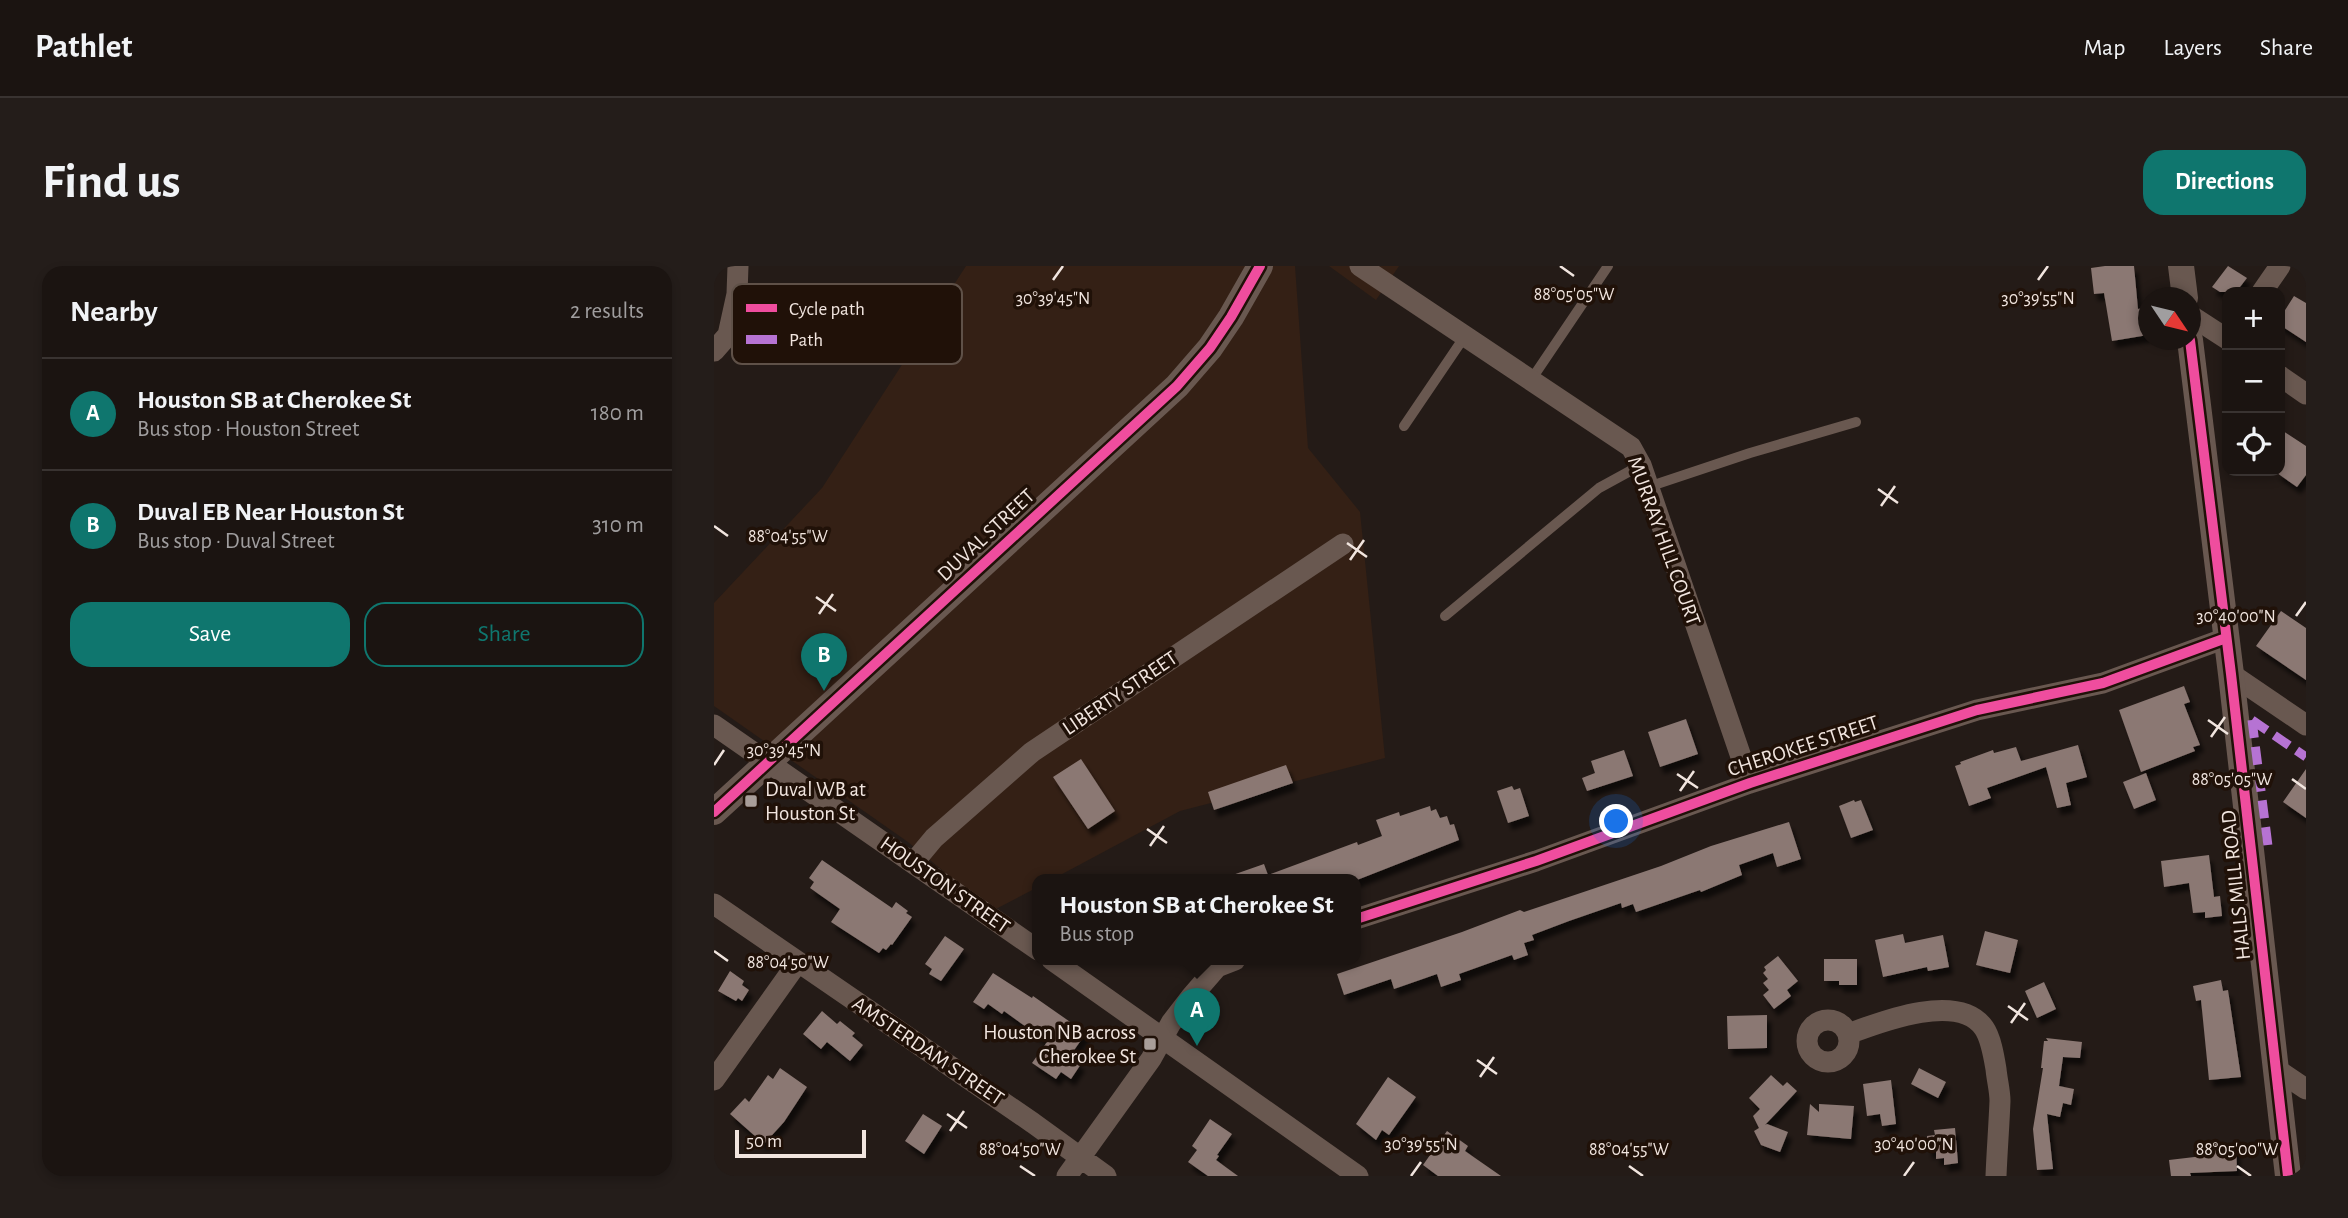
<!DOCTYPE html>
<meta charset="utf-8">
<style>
:root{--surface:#1b1411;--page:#241d1a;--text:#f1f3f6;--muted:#a09e9f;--line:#393331;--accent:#0f766e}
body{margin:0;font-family:"Alegreya Sans",sans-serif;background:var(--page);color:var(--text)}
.controls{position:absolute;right:21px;top:21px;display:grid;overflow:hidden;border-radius:14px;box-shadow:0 4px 10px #0003}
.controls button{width:63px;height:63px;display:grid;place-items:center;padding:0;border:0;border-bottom:2px solid var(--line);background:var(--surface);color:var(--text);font:35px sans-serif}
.compass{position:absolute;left:1424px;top:21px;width:63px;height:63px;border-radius:50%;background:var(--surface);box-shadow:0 4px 10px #0003;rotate:125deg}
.scale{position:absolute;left:21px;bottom:18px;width:131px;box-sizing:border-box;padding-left:7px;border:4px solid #f1e5df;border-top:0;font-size:19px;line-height:24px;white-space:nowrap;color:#f1e5df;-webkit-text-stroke:5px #201108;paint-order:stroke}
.you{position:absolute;left:903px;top:556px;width:24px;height:24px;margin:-18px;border:5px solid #fff;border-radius:50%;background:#1a73e8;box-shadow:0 0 0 10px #1a73e833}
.badge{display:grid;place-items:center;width:46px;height:46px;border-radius:50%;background:var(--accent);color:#fff;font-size:23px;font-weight:700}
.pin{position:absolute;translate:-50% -58px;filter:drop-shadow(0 2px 4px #0008)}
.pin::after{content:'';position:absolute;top:37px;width:24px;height:21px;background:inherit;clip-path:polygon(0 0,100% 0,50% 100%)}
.popup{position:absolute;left:318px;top:608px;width:329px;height:91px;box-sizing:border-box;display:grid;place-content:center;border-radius:14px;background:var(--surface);filter:drop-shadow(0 2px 5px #0005);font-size:23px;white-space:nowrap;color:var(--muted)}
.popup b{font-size:26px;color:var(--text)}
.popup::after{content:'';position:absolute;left:50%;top:100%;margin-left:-14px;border:14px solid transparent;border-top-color:var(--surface)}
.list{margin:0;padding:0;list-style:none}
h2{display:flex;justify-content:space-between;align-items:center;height:91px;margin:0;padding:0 28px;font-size:30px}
h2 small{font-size:23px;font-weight:400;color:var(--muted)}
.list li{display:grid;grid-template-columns:46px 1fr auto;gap:21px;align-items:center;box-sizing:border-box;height:112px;padding:0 28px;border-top:2px solid var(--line)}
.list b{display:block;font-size:26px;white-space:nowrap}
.list p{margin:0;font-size:23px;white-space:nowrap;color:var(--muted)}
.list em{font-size:23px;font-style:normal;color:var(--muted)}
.actions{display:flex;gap:14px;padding:21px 28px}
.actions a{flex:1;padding:16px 0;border:2px solid var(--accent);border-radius:21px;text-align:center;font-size:24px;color:var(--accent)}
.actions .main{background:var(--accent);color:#fff}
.icon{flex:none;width:38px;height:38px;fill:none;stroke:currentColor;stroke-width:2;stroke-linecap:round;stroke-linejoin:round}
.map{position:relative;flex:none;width:1592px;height:910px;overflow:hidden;border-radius:21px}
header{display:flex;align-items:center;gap:42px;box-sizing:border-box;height:98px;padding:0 35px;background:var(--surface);border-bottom:2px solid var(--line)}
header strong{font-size:33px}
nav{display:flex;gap:38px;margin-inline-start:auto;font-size:24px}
.intro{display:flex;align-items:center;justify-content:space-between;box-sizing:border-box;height:168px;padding:0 42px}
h1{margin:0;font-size:49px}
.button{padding:18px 32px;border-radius:21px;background:var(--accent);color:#fff;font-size:24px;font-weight:700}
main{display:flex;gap:42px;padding:0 42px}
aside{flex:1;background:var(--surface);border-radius:21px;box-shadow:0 4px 10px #0003}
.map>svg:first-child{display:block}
.built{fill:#342015}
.building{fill:#8b7873;filter:url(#shadow)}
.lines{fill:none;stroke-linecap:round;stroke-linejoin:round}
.service{stroke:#695850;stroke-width:10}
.minor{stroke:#695850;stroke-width:21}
.tertiary{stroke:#695850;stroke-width:26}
.quiet{stroke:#b673d3;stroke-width:9;stroke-dasharray:18 9;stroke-linecap:butt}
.cycleway-casing{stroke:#201108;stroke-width:15}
.cycleway{stroke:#ef4d9e;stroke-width:10}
.ticks{fill:none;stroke:#f1e5df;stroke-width:2.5}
.poi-dot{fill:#a99e99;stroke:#201108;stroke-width:2.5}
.labels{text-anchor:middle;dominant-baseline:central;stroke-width:7;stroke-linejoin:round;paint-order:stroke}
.street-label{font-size:21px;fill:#f1e5df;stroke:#201108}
.poi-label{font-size:21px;fill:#f1e5df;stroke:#201108;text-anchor:start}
.key{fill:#201108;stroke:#5f5148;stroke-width:2}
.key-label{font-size:19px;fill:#f1e5df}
.ticks-label{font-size:18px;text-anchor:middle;fill:#f1e5df;stroke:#201108;stroke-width:7;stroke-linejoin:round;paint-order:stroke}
</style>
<header>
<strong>Pathlet</strong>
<nav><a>Map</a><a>Layers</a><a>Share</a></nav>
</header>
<div class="intro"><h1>Find us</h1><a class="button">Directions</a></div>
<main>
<aside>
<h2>Nearby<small>2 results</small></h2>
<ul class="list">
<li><span class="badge">A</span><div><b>Houston SB at Cherokee St</b><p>Bus stop · Houston Street</p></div><em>180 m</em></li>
<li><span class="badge">B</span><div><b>Duval EB Near Houston St</b><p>Bus stop · Duval Street</p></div><em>310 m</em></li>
</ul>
<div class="actions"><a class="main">Save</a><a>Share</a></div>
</aside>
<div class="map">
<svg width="1592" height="910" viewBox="0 0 1592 910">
<defs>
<filter id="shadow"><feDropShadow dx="4" dy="7" stdDeviation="2" flood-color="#0009"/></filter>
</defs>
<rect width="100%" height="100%" fill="#241b17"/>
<!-- built -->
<path class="built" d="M252,0H581L594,182L646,246L671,492L466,545L337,614H324V621L278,645L194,576L0,440V337L108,222Z
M615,0H685L662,34Z"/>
<!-- building -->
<path class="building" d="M1391,0H1420L1424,43L1434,41V69L1398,75L1390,27L1380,28L1377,2Z
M1514,0L1533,12L1522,26H1506L1498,21Z
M1580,30L1592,37V76L1566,59V52Z
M1566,163L1592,180V209L1583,221L1560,205H1566Z
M1567,345L1592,362V414L1542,380Z
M1470,420L1476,436L1470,438L1486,479L1479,481L1481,485L1427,506L1405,444Z
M972,453L984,488L946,501L934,466Z
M1364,479L1373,511L1352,517L1357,539L1343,542L1332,501L1273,522L1277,532L1255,540L1241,500L1247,498L1246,496L1279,484L1280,487L1302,481L1307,495Z
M910,484L919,510L873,525L868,512L881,507L877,495Z
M367,493L401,545L374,563L339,511Z
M572,499L579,517L500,544L494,526Z
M1592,503V552L1569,536Z
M1432,507L1442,534L1420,543L1409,516Z
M798,520L800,524L806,522L815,550L794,557L783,525Z
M1140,534L1141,536L1147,534L1159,564L1137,572L1125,540Z
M716,540L717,545L722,543L726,552L733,550L736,559L740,558L745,574L643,614H510V612L550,598L554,609L643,576L644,579L668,570L662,554L685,546L686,550Z
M1075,556L1087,593L1063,601L1059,587L1025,599L1028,609L987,626L986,624L922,646L919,638L908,642L907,637L855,655L818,669L820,674L810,677L814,689L800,694L798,689L745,708L747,714L727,721L723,708L680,723L677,713L630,729L623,708L748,666L806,644L810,646L947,600L997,580Z
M1495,589L1500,631L1506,630L1508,650L1491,652V646L1479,647L1475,617L1450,621L1447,595Z
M108,594L178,642L182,636L194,645L192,647L198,651L178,679L177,678L172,684L169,682L165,687L117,656L126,643L96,622L100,616L95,612Z
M1271,665L1304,674L1296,707L1262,699Z
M1189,668L1191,677L1229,669L1235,701L1214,705L1213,701L1169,711L1161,674Z
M231,670L250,683L227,715L215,708L218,703L211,698Z
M1064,690L1084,715L1073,724L1077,730L1060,743L1049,729L1055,724L1049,717L1054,713L1049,707L1052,704L1050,701Z
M1110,693H1143V719H1125V715H1110Z
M16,705L30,715L28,719L35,724L28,735L24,732L22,735L4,725Z
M279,707L318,732L319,730L372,767L356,790L367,798L357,813L347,806L342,813L318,797L333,776L290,745L288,748L274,738L270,743L259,736Z
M1507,714L1509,725L1514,724L1527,811L1495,814L1487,734L1482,735L1479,720Z
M1330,716L1342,743L1323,752L1311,725Z
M108,745L123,758L126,755L141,767L138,770L149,779L136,795L113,776L107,783L89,768Z
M1053,749V782L1014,783L1013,750Z
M1332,772L1368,776L1366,792L1349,791L1345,820L1360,823L1357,839L1349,837L1346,851L1333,848L1339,903L1323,904L1319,863L1329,802H1327L1330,775H1334Z
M66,802L93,821L70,856L50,878L16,848L31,832L35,836L54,809L59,813Z
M1205,802L1232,816L1224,832L1197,818Z
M1057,809L1069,820L1073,816L1083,825L1051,859L1053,858L1074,866L1066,886L1047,879L1040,865L1045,862L1039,850L1046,843L1035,832Z
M674,811L702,831L675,869L668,864L662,874L642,858Z
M1177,814L1182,858L1168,860L1166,848L1153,850L1149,818Z
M1096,838L1105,846V838L1140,840L1137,873L1093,869Z
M209,848L228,860L210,888L191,875Z
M496,853L518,868L503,889L505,890L502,894L524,910H494L474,896L483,884L478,880Z
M1241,862L1244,897L1230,899V892L1222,893V885L1214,886L1213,870L1221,869L1220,864Z
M733,865L754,880L751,885L787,910H724L709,899Z
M1522,877L1523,905L1476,907L1477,910H1457L1455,894L1489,890V878Z"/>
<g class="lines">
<!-- service -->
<path class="service" d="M817,114L894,0
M690,160L751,70
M934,221L1036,187L1142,156
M731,350L885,222L927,199"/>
<!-- minor -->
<path class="minor" d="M646,0L917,181L927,199L1036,517
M1548,26L1566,0
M1476,49L1513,73
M0,85L14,69L23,28L24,0
M1566,110L1592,128
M1517,408L1592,459
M0,459L324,684
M200,596L220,572L318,486L629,278
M0,638L319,857L392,910
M642,653L822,595L1036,517L1263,444L1389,417L1512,372
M338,694L644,910
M1093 775a21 21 0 1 1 42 0a21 21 0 1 1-42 0Z
M1134,768C1166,756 1245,725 1270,762C1277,772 1280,791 1282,803C1283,814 1286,825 1286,835C1285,860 1283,885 1282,910
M1562,803L1592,823
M0,814L84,696
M353,910L437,793L457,757L477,731L503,701L521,694"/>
<!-- tertiary -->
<path class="tertiary" d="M1467,0L1471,32
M1476,74L1517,408L1574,910
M0,546L463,120L496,82L517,51L546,0"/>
<!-- quiet -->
<path class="quiet" d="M1538,454L1554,580
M1538,454L1592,491"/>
<defs>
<path id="cycleway" d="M1476,74L1517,408L1574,910
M0,546L463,120L496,82L517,51L546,0
M642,653L822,595L1036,517L1263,444L1389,417L1512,372"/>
</defs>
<!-- cycleway casing -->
<use href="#cycleway" class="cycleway-casing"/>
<!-- cycleway -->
<use href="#cycleway" class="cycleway"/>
</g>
<!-- ticks -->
<path class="ticks" d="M846,0L860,10M339,14L349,0M1324,14L1334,0M1164,223L1184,237M1167,240L1181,220M0,260L14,270M633,277L653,291M636,294L650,274M102,331L122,345M105,348L119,328M1582,350L1592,336M1494,454L1514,468M1497,471L1511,451M0,499L10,484M963,508L984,522M1578,513L1592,523M966,525L980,505M433,563L453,577M436,580L450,560M0,685L14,695M1294,740L1314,754M1297,757L1311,737M763,794L783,808M766,811L780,791M233,848L253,862M236,865L250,845M306,900L321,910M915,900L929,910M1523,900L1537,910M697,910L707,896M1190,910L1200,896"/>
<!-- markers -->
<g class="poi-dot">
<rect x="30" y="528" width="14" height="14" rx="3.5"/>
<rect x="429" y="771" width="14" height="14" rx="3.5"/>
</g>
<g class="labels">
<!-- street labels -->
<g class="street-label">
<text transform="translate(272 269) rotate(-43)">DUVAL STREET</text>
<text transform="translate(950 275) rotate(70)">MURRAY HILL COURT</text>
<text transform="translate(406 427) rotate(-34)">LIBERTY STREET</text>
<text transform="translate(1089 480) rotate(-18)">CHEROKEE STREET</text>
<text transform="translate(231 619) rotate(35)">HOUSTON STREET</text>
<text transform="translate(1522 619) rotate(-96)">HALLS MILL ROAD</text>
<text transform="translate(214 785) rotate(34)">AMSTERDAM STREET</text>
</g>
<!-- poi labels -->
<g class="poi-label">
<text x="51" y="523">Duval WB at<tspan x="51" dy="24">Houston St</tspan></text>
<text x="422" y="766" text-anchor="end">Houston NB across<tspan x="422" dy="24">Cherokee St</tspan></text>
</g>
</g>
<!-- legend -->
<rect x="18" y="18" width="230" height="80" rx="10" class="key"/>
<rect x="32" y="38" width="31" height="8" fill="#ef4d9e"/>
<rect x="32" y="69" width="31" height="9" fill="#b673d3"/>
<g class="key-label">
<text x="75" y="49">Cycle path</text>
<text x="75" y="80">Path</text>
</g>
<g class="ticks-label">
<text x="860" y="34">88°05'05"W</text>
<text x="339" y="38">30°39'45"N</text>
<text x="1324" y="38">30°39'55"N</text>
<text x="74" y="276">88°04'55"W</text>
<text x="1522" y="356">30°40'00"N</text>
<text x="70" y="490">30°39'45"N</text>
<text x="1518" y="519">88°05'05"W</text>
<text x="74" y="702">88°04'50"W</text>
<text x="707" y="884">30°39'55"N</text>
<text x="1200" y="884">30°40'00"N</text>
<text x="306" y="889">88°04'50"W</text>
<text x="915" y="889">88°04'55"W</text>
<text x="1523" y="889">88°05'00"W</text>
</g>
</svg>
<div class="controls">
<button>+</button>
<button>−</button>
<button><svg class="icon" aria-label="locate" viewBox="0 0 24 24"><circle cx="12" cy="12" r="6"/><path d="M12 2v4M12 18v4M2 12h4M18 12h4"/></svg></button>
</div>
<svg class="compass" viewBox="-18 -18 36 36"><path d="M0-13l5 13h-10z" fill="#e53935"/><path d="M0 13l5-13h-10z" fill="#a09e9f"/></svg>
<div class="scale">50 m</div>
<div class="you"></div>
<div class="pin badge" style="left:483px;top:780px">A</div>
<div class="popup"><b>Houston SB at Cherokee St</b>Bus stop</div>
<div class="pin badge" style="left:110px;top:425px">B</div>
</div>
</main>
